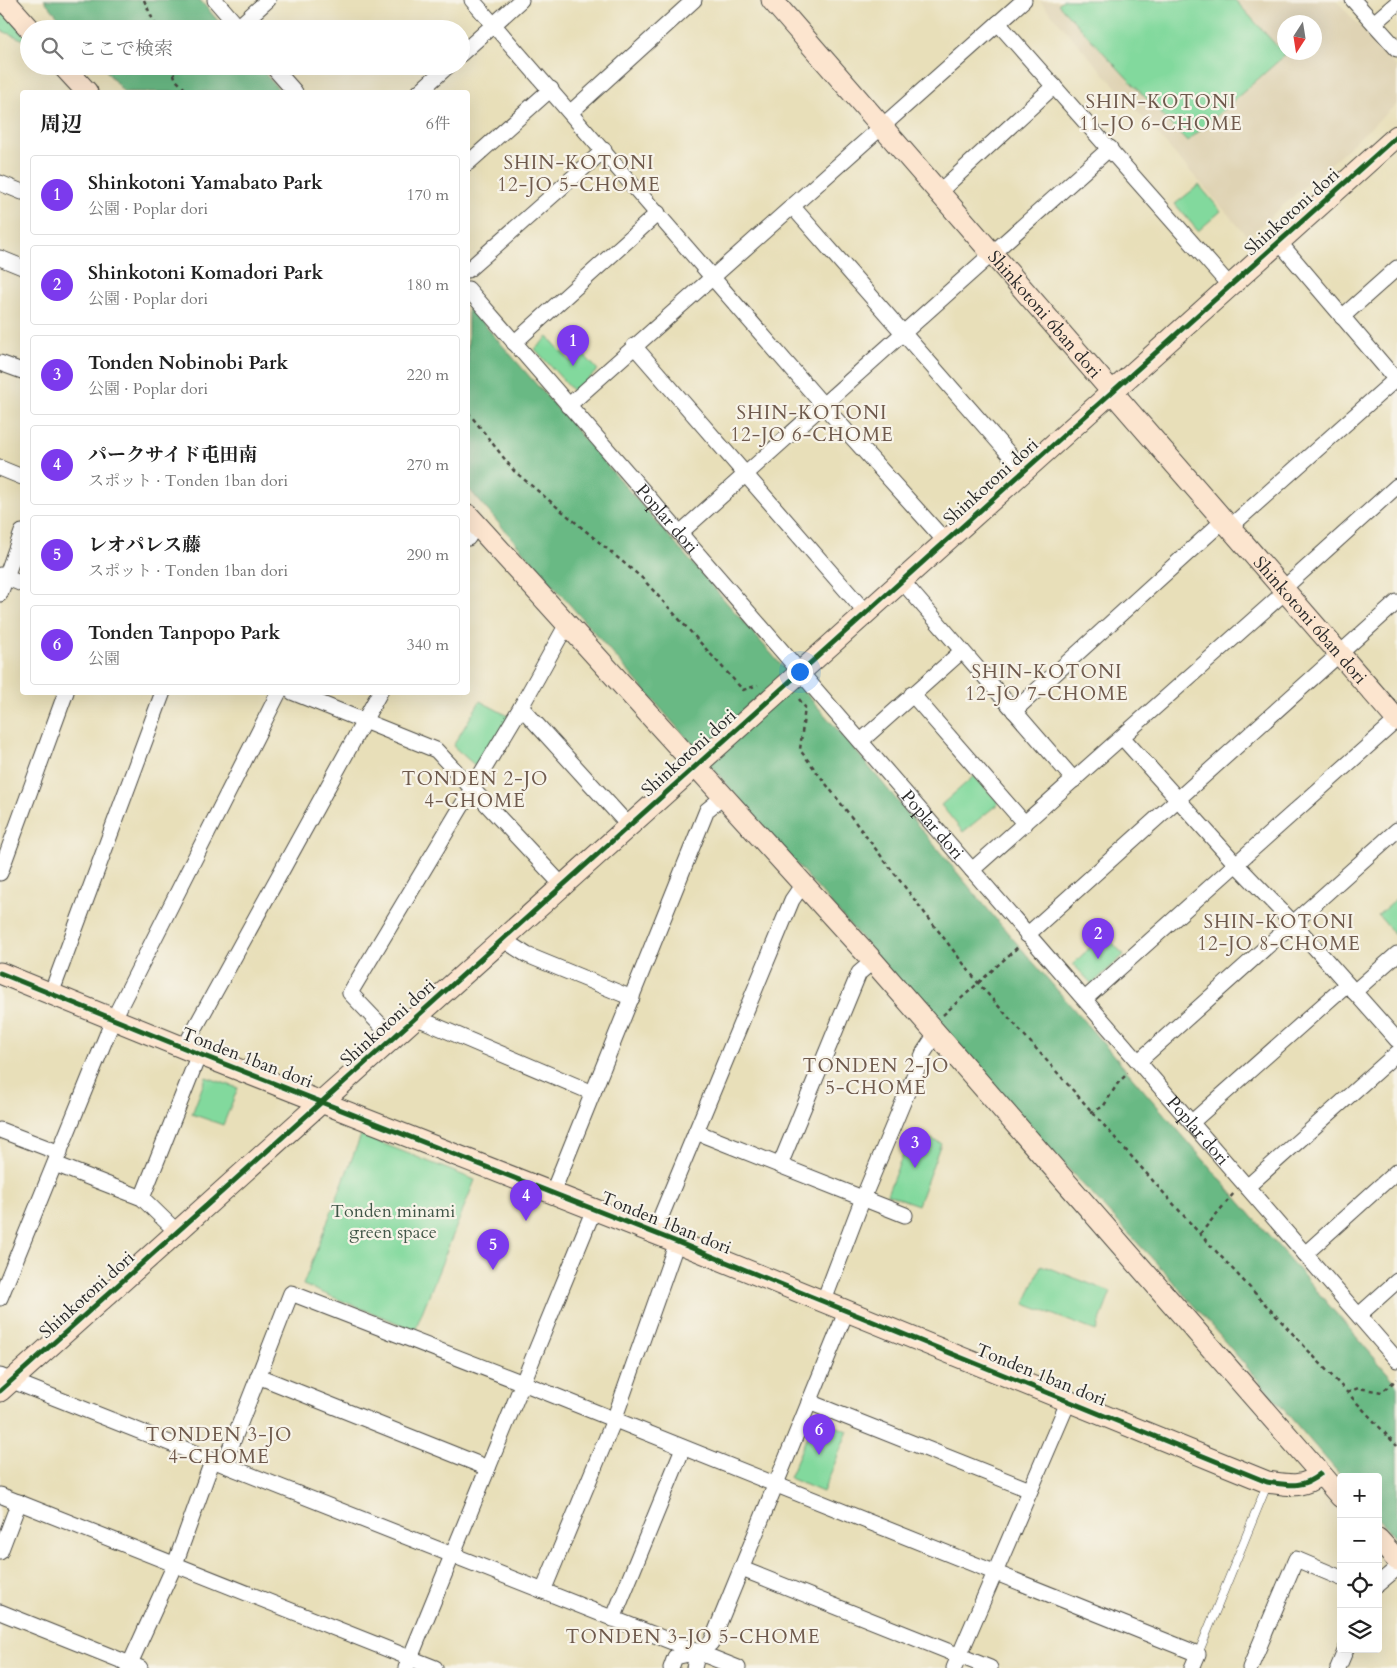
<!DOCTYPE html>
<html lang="ja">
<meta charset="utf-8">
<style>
:root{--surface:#fff;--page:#f6f6f6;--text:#222;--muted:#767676;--line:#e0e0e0;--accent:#7c3aed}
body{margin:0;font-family:Cardo,"Noto Serif JP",serif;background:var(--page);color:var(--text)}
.controls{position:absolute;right:15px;bottom:15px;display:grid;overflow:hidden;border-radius:5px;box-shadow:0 5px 20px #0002}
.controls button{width:45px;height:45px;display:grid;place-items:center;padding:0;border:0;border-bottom:1px solid var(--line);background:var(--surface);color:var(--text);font:25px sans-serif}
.compass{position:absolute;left:1277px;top:15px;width:45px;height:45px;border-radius:50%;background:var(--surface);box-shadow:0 5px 20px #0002;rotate:192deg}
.you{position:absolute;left:799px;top:671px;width:18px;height:18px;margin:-12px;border:4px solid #fff;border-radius:50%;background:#1a73e8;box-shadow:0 0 0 8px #1a73e833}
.badge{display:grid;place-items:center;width:32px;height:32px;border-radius:50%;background:var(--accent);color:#fff;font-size:16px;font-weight:700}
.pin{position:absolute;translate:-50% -41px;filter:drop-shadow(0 1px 2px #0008)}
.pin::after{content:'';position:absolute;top:26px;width:18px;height:15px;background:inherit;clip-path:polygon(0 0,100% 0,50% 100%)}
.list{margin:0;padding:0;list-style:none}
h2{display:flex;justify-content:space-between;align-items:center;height:65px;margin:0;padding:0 20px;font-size:21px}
h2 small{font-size:16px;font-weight:400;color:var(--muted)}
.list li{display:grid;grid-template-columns:32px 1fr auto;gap:15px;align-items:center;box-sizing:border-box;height:80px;margin:0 10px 10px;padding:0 10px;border:1px solid var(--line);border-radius:5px}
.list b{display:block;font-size:19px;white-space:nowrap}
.list p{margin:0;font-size:16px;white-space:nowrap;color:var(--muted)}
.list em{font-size:16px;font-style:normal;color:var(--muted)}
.icon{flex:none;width:28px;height:28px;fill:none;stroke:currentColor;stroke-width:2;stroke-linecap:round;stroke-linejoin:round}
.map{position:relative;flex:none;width:1397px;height:1668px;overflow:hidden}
.search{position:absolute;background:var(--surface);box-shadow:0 5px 20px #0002;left:20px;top:20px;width:450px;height:55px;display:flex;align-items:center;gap:12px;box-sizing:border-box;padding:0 18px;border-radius:28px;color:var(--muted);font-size:19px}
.panel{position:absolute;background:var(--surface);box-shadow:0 5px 20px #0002;left:20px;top:90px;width:450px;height:605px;border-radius:5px}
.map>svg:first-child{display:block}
.built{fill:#dfd3b4;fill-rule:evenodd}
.green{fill:#82d99d;stroke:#568264}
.forest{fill:#69b984;stroke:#4a7258}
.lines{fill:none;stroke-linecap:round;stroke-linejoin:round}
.lane-casing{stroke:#474640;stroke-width:9}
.street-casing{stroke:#474640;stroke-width:17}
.secondary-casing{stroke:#474640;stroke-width:23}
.path{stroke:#474640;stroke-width:2.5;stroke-dasharray:4 4;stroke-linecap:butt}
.lane{stroke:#fff;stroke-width:8}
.street{stroke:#fff;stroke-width:15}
.secondary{stroke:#fce5cf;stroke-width:21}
.cycleway-casing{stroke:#f7f3e8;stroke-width:8}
.cycleway{stroke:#1b5e20;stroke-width:5}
.labels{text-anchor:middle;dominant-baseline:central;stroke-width:4.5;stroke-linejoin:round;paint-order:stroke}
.street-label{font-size:18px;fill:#2b2b2b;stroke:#f7f3e8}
.park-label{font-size:18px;fill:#415648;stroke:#f7f3e8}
.neighbourhood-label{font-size:19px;letter-spacing:1px;fill:#6f5a4d;stroke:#f7f3e8}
</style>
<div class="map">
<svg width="1397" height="1668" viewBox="0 0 1397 1668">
<rect width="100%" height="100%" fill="#f7f3e8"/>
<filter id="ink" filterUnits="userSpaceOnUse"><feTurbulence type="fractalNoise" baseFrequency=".02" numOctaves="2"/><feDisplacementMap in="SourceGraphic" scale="10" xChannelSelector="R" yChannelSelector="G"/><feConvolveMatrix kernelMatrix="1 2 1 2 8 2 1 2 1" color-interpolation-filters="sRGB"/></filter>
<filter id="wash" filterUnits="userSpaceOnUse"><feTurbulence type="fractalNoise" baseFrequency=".0096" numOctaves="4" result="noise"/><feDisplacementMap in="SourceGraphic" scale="20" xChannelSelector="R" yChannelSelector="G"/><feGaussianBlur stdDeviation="1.12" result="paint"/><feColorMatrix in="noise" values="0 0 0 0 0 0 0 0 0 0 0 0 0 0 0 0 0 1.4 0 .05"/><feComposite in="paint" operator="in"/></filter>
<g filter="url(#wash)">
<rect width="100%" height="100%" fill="#e8dfb9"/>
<!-- built -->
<path class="built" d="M1336,0L1397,68V104L1248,237L1040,1ZM1284,22H1314V52H1284Z"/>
<!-- green -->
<path class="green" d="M1063,0H1235L1285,55L1187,142L1058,4Z
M0,6L29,38V42L0,30Z
M1199,185L1221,211L1198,231L1175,204Z
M548,337L571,362L583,354L598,370L574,392L535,349Z
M480,701L510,717L479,769L453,746Z
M974,776L999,803L963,832L941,805Z
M1397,898V937L1378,915Z
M1104,934L1124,955L1092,984L1073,964Z
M206,1077L238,1088L223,1125L192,1114Z
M912,1132L941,1143L918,1205L887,1194Z
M361,1135L475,1180L415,1330L303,1285Z
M1041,1265L1111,1292L1096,1331L1025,1304Z
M815,1418L848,1431L823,1492L789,1478Z"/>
<!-- forest -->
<path class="forest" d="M44,0H200L225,29H69Z
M102,66H258L281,92H124Z
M468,306L850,744L995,918L1397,1384V1540L1378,1518V1477H1342L1162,1269L986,1081L468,488Z"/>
</g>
<g filter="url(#ink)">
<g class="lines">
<defs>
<path id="lane" d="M1198,1654L1267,1485"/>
<g id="street">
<path d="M215,0L240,29"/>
<path d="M472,0L823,405L946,542"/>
<path d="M1353,0L1397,49"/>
<path d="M998,23L1230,286"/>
<path d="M1374,23L1397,3"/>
<path d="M238,27L268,0"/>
<path d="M461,54L521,0"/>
<path d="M272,66L295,92"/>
<path d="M419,92L448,66"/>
<path d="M571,112L694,0"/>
<path d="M468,163L551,89"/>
<path d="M0,183L22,192"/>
<path d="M939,192L1054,86"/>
<path d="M792,206L1024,471"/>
<path d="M1279,242L1397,381"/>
<path d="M0,258L22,267"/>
<path d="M468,270L604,150"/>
<path id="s1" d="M468,289L1397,1360"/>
<path d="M1342,317L1397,268"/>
<path d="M514,343L658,213"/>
<path d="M634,346L866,613"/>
<path d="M0,363L22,371"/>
<path d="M568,406L1024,0"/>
<path d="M0,468L22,477"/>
<path d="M1230,527L1397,378"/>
<path d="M680,533L1110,148"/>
<path d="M468,538L476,524"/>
<path d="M0,575L22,584"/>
<path d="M902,581L1074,780"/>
<path d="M1283,589L1397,486"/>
<path d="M0,594L22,532"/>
<path d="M292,692L436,750L562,885"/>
<path d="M912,694L1025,824"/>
<path d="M521,707L629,826"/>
<path d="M1014,711L1224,520"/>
<path d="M1122,737L1236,864L1293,923L1397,1040"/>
<path d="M861,741L962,651"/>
<path d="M972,870L1286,591"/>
<path d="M0,873L66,692"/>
<path d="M1027,935L1397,602"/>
<path d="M502,939L527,955L632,998"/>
<path d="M1354,992L1397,954"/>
<path d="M51,994L163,692"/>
<path d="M1085,999L1397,720"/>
<path d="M415,1017L593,1093"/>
<path d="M392,1037L350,993L521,707L567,624"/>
<path d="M184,1048L380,692"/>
<path d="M1139,1061L1397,830"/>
<path d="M1192,1122L1347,984"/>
<path d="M0,1130L60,1153"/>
<path d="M696,1132L905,1215"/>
<path d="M55,1164L142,1198L177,1232"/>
<path d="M780,1165L859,973L873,961"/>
<path d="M1247,1187L1397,1053"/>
<path d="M552,1194L707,810L723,797"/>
<path d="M142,1198L199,1054"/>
<path d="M654,1233L792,900L803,884"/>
<path d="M1305,1254L1397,1171"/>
<path d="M0,1298L113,1020L279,692"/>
<path d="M823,1303L863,1198L924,1052L936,1034"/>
<path d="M1359,1315L1397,1281"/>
<path d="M0,1376L738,1668"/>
<path d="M258,1376L488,1468"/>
<path d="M809,1402L1030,1490"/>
<path d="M224,1464L291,1293L523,1383L1198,1654L1192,1668"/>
<path d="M0,1495L435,1668"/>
<path d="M0,1552L19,1502"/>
<path d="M742,1569L990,1668"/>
<path d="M1378,1584L1397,1568"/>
<path d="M543,1591L614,1420L677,1242"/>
<path d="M0,1612L140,1668"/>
<path d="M613,1619L683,1448"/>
<path d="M698,1652L711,1643L846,1312"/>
<path d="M128,1668L175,1564L213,1459"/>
<path d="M406,1668L594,1209"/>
<path d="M671,1668L675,1657L698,1652L694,1668"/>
<path d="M954,1668L1069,1400"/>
<path d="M1250,1668L1296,1559L1341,1578"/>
<path d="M1338,1668L1346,1649"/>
</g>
<g id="secondary">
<path d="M4,0L30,29"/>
<path id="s2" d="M772,0L1397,720"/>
<path d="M63,66L87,92"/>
<path d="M468,515L873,961L1341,1497"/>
<path d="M0,973L199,1054L677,1242L1267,1482C1289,1485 1302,1489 1320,1474"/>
<path d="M0,1391L1397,136"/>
<path d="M1378,1539L1397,1560"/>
</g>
</defs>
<!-- lane casing -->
<use href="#lane" class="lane-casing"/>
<!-- street casing -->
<use href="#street" class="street-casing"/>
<!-- secondary casing -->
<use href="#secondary" class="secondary-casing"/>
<!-- path -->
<path class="path" d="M144,0L157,29
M171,66L176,80L188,92
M468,412L514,471L642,578L743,690L758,685
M799,699L805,707L800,750L979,984L1200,1234L1397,1446
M943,1015L1019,946
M1090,1112L1103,1107L1118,1083L1128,1073
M1200,1234L1234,1193
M1347,1393L1358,1388L1382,1392L1397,1379"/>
<!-- lane -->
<use href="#lane" class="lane"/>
<!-- street -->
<use href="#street" class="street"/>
<!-- secondary -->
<use href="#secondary" class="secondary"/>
<defs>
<path id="cycleway" d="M0,973L199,1054L677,1242L1267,1482C1289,1485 1302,1489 1320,1474
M0,1391L1397,136"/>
</defs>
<!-- cycleway casing -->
<use href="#cycleway" class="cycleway-casing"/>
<!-- cycleway -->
<use href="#cycleway" class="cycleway"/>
</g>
</g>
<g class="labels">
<!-- street labels -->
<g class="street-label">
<text transform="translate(1292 212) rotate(-42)">Shinkotoni dori</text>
<text stroke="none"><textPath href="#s2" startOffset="416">Shinkotoni 6ban dori</textPath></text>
<text transform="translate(991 482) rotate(-42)">Shinkotoni dori</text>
<text stroke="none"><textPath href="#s1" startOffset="304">Poplar dori</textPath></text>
<text stroke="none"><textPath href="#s2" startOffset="821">Shinkotoni 6ban dori</textPath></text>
<text transform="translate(689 753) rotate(-42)">Shinkotoni dori</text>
<text stroke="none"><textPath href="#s1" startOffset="709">Poplar dori</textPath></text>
<text transform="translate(388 1023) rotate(-42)">Shinkotoni dori</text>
<text transform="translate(247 1058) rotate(21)">Tonden 1ban dori</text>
<text stroke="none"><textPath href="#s1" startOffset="1114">Poplar dori</textPath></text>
<text transform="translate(666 1223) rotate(22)">Tonden 1ban dori</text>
<text transform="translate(87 1295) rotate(-42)">Shinkotoni dori</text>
<text transform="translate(1041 1375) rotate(22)">Tonden 1ban dori</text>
</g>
<!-- park labels -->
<g class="park-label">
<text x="393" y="1211">Tonden minami<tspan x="393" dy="21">green space</tspan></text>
</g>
<!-- neighbourhood labels -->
<g class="neighbourhood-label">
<text x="1161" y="102">SHIN-KOTONI<tspan x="1161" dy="22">11-JO 6-CHOME</tspan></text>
<text x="579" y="163">SHIN-KOTONI<tspan x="579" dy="22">12-JO 5-CHOME</tspan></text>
<text x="812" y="413">SHIN-KOTONI<tspan x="812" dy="22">12-JO 6-CHOME</tspan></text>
<text x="1047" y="672">SHIN-KOTONI<tspan x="1047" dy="22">12-JO 7-CHOME</tspan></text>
<text x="475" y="779">TONDEN 2-JO<tspan x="475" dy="22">4-CHOME</tspan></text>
<text x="1279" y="922">SHIN-KOTONI<tspan x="1279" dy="22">12-JO 8-CHOME</tspan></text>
<text x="876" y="1066">TONDEN 2-JO<tspan x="876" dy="22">5-CHOME</tspan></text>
<text x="219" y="1435">TONDEN 3-JO<tspan x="219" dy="22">4-CHOME</tspan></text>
<text x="693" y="1637">TONDEN 3-JO 5-CHOME</text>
</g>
</g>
</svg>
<div class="controls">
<button>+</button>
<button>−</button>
<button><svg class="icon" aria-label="locate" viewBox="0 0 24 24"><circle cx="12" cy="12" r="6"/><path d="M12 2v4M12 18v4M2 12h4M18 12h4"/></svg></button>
<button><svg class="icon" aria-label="layers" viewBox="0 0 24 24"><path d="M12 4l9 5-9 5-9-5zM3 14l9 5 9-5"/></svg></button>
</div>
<svg class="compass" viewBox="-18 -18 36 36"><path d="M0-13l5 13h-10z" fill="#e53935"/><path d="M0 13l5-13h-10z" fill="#767676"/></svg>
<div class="you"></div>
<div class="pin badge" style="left:573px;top:366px">1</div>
<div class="pin badge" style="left:1098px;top:959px">2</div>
<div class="pin badge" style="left:915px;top:1168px">3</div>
<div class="pin badge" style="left:526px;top:1221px">4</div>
<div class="pin badge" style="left:493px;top:1270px">5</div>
<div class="pin badge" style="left:819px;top:1455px">6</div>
<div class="search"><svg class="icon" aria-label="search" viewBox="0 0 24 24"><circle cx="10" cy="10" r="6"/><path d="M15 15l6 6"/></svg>ここで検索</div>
<section class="panel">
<h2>周辺<small>6件</small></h2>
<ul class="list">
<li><span class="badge">1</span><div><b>Shinkotoni Yamabato Park</b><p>公園 · Poplar dori</p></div><em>170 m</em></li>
<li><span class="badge">2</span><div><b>Shinkotoni Komadori Park</b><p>公園 · Poplar dori</p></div><em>180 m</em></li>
<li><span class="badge">3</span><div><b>Tonden Nobinobi Park</b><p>公園 · Poplar dori</p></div><em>220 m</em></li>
<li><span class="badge">4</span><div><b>パークサイド屯田南</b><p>スポット · Tonden 1ban dori</p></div><em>270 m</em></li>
<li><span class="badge">5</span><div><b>レオパレス藤</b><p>スポット · Tonden 1ban dori</p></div><em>290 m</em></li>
<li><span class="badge">6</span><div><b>Tonden Tanpopo Park</b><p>公園</p></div><em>340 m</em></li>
</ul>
</section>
</div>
